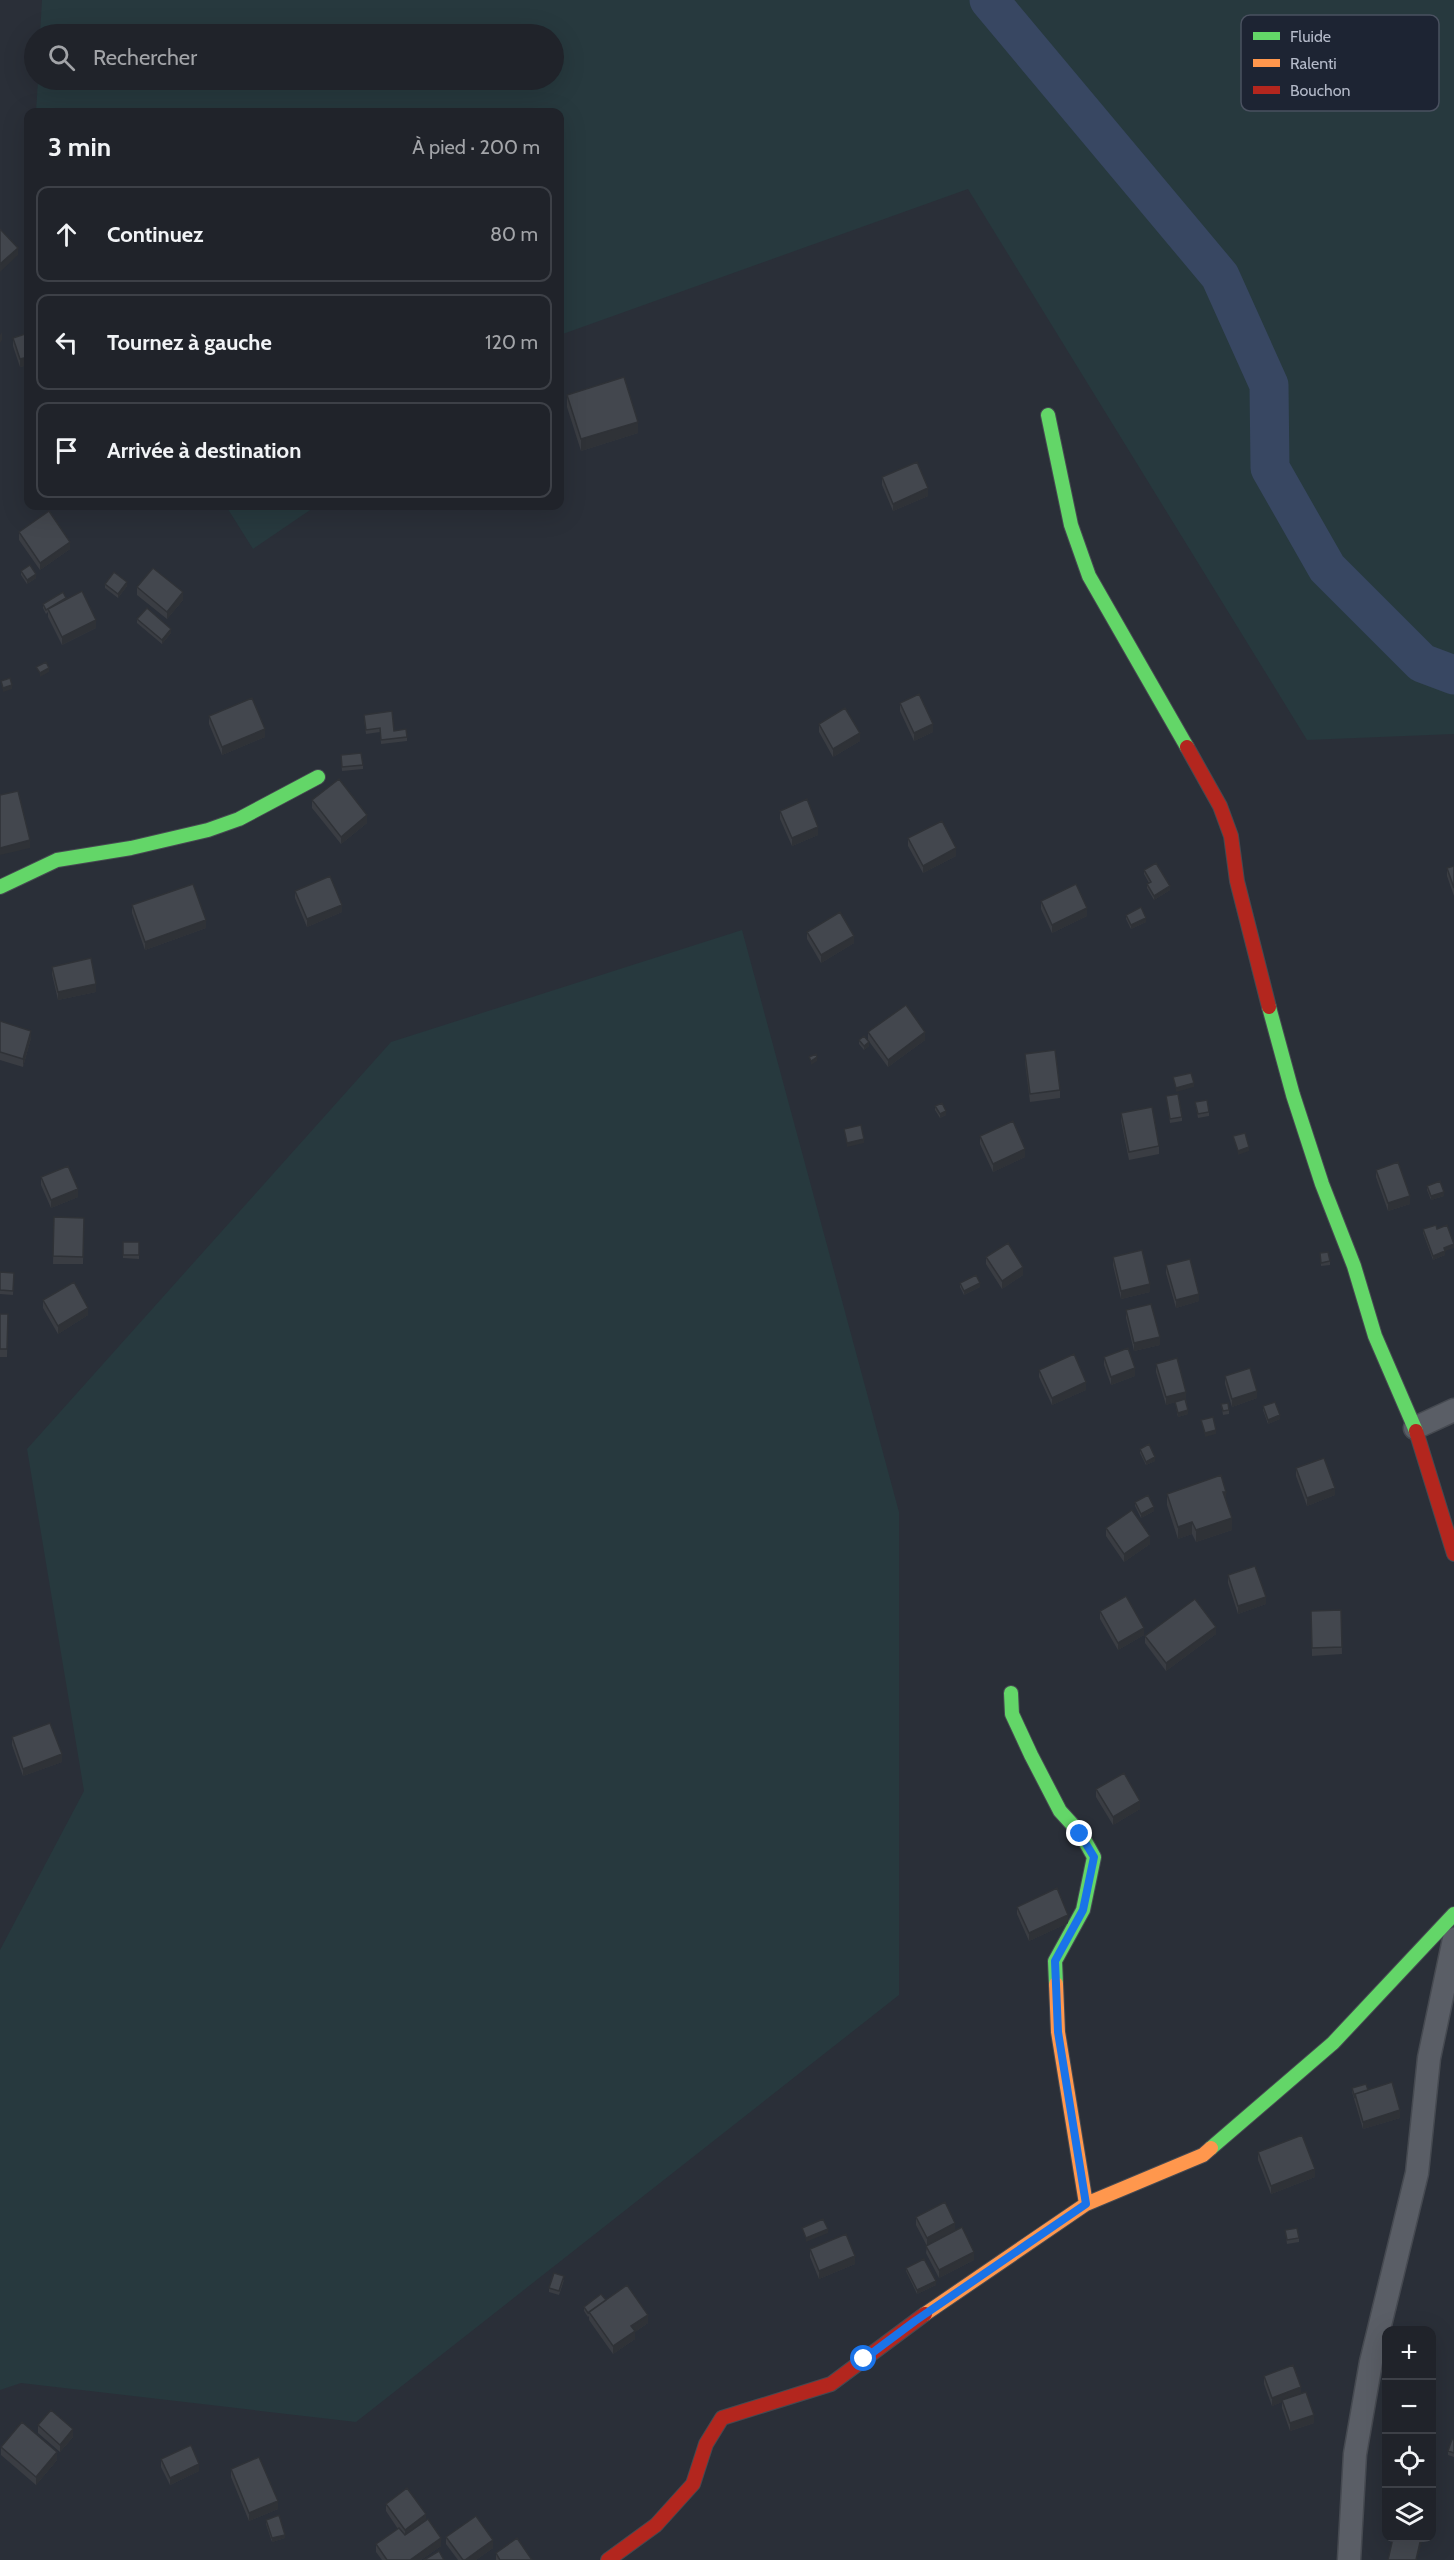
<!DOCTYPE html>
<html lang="fr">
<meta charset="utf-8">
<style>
:root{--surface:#20232a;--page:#282b32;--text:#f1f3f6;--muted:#a2a4a8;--line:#3d4047}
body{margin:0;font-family:Cabin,sans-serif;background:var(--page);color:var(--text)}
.controls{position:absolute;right:18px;bottom:18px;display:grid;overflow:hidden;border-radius:12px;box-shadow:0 6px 24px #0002}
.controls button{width:54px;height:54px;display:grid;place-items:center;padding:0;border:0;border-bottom:2px solid var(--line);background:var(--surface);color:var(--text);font:30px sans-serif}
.stop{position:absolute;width:18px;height:18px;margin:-14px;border:4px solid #1a73e8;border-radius:50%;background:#fff}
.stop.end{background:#1a73e8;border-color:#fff;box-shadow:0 2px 6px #0008}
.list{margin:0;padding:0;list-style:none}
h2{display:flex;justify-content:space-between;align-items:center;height:78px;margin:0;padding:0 24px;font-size:26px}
h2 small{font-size:20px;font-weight:400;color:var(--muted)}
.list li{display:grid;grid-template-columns:39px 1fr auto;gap:18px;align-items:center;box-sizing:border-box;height:96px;margin:0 12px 12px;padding:0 12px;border:2px solid var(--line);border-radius:12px}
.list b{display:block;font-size:22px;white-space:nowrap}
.list em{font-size:20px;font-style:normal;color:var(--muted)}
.icon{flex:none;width:33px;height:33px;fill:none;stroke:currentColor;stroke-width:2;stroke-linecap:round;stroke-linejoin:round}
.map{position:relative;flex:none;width:1454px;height:2560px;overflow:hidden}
.search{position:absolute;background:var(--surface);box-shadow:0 6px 24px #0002;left:24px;top:24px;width:540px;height:66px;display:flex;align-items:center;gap:15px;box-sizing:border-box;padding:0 21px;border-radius:33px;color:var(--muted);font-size:22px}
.panel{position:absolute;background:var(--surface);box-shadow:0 6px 24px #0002;left:24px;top:108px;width:540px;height:402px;border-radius:12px}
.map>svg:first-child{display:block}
.green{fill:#27393e}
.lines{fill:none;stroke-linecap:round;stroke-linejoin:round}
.river{stroke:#384762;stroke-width:39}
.street-casing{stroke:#464a51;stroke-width:25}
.fast-casing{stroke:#464a51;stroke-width:16}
.slow-casing{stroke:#464a51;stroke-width:16}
.jam-casing{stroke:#464a51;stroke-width:16}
.street{stroke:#5a5e66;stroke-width:22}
.fast{stroke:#63d668;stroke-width:14}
.slow{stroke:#ff974d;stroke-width:14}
.jam{stroke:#b3261e;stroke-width:14}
.wall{fill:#3a3d43}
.shaded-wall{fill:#2f3237}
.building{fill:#43474e;stroke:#2f3237;stroke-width:1.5}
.route{stroke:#1a73e8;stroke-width:8}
.key{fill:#1d2433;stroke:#4a5160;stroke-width:1.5}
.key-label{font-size:16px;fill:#b4bac9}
</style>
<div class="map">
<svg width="1454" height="2560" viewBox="0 0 1454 2560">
<rect width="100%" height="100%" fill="#2a2f38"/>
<!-- green -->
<path class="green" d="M42,0H1454V734L1307,740L968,189L560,335V112H36L38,80H554V34H40Z
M226,506H316L253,549Z
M742,930L899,1512V1995L356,2422L21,2383L0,2390V1950L84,1791L27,1449L391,1042Z"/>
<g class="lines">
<!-- river -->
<path class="river" d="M989,0L1220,276L1269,385L1270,468L1327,568L1422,663L1454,675"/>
<defs>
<path id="street" d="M1415,1428L1454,1410
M1349,2560L1355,2454L1371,2362L1417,2173L1429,2058L1454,1939"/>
<path id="fast" d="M1048,415L1071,525L1089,576L1187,747
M0,887L57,860L131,848L208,830L239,819L318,777
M1269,1007L1293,1095L1322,1184L1354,1266L1375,1336L1416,1431
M1011,1693L1012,1714L1031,1755L1060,1811L1081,1834L1094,1857L1083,1910L1055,1961L1056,1984
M1211,2148L1333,2043L1454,1914"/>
<path id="slow" d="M1056,1984L1058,2032L1086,2204
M925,2314L1086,2204L1203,2155L1211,2148"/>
<path id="jam" d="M1187,747L1220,806L1231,836L1237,881L1269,1007
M1416,1431L1454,1554
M608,2560L656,2525L693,2484L706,2444L722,2418L831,2384L925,2314"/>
</defs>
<!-- street casing -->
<use href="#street" class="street-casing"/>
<!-- fast casing -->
<use href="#fast" class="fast-casing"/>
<!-- slow casing -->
<use href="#slow" class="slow-casing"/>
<!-- jam casing -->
<use href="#jam" class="jam-casing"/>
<!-- street -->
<use href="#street" class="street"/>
<!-- fast -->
<use href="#fast" class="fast"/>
<!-- slow -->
<use href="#slow" class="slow"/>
<!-- jam -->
<use href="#jam" class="jam"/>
</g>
<!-- wall -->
<path class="wall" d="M28,333V365L20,367L13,346V338Z
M567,395L638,433L581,451L567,407Z
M882,477L928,496L893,511L882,485Z
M19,532L70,549L40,570L19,540Z
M21,571L36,578L27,584L21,575Z
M105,584L127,586L118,598L105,588Z
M137,587L183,600L167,619L137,595Z
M66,598L96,628L62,645L48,617V612L46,614L43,608V604Z
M137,619L171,633L162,644L137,623Z
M900,703L933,732L914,741L900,711Z
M209,716L265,737L222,755L209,724Z
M364,719L394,731L407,737V741L381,744L380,732L366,734Z
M819,724L860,741L833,757L819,732Z
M341,758L363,765V769L342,771Z
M312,800L367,823L341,844L312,808Z
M780,811L818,835L792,846L780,819Z
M908,838L956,856L923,873L908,846Z
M1454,866V896L1447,876V868Z
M1144,870L1170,890L1154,900L1147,888V884L1149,883L1144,874Z
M295,891L342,912L307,927L295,898Z
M1041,901L1087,916L1052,933L1041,909Z
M132,905L206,928L145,950L132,913Z
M1126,915L1146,922L1131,929L1126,919Z
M807,932L854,943L821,963L807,939Z
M52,967L96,992L58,1000L52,974Z
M0,1021L31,1038L23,1067L0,1060Z
M868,1032L925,1040L888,1067L868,1040Z
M859,1040L869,1046L864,1050L859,1044Z
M1025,1054L1060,1090V1098L1030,1102L1025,1062Z
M1166,1096L1182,1117V1121L1170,1123Z
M1195,1102L1209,1112V1116L1198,1118Z
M935,1106L946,1115L940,1118L935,1110Z
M1121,1113L1159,1146V1154L1129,1160L1121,1121Z
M980,1136L1025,1157L993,1172L980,1144Z
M1376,1170L1410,1204L1388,1211L1376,1177Z
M41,1177L78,1197L51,1208L41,1185Z
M1427,1186L1444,1196L1431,1200L1427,1190Z
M54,1217L84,1218L83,1264H53Z
M1423,1229H1437L1445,1251V1255L1433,1260L1423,1233Z
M123,1242H139V1259L123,1258Z
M1320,1253L1330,1261V1265L1321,1266Z
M986,1257L1023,1275L1002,1289L986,1264Z
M1113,1257L1150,1292L1121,1299L1113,1265Z
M1166,1265L1199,1301L1176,1308L1166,1273Z
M0,1272L14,1273L13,1295L0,1294Z
M960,1283L980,1287L964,1295L960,1287Z
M43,1300L88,1315L58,1334L43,1308Z
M1126,1310L1160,1345L1134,1351L1126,1318Z
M0,1314H8L7,1357H0Z
M1104,1357L1135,1376L1111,1385L1104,1365Z
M1156,1364L1186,1399L1188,1414L1178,1417L1175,1402L1166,1405L1156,1372Z
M1039,1370L1086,1390L1052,1405L1039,1377Z
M1225,1376L1257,1398L1232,1407L1225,1384Z
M1221,1404L1229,1410V1414L1223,1415Z
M1263,1406L1280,1419L1268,1424L1263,1410Z
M1140,1449L1155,1461L1146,1465L1140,1453Z
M1296,1468L1335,1495L1307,1506L1296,1476Z
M1167,1494L1226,1502L1232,1530L1196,1542L1192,1534L1178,1539L1167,1505Z
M1135,1502L1154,1511L1141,1518L1135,1506Z
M1106,1528L1150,1544L1124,1562L1106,1536Z
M1228,1575L1266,1604L1238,1614L1228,1583Z
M1341,1610L1342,1654L1312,1656L1311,1611Z
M1100,1611L1144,1635L1118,1650L1100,1619Z
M1216,1634L1166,1671L1145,1643V1636Z
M12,1737L62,1762L23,1776L12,1745Z
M1096,1789L1140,1809L1113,1825L1096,1797Z
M1017,1907L1068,1923L1029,1941L1017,1914Z
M1352,2088L1368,2090L1400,2118L1363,2129L1352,2092Z
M1258,2152L1315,2177L1271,2194L1258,2160Z
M916,2217L955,2231L974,2260L939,2278L926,2253L927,2246L916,2225Z
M1285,2230L1299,2238V2242L1287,2244Z
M810,2249L855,2264L819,2279L810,2257Z
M906,2268L936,2285L917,2294L906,2271Z
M564,2280L559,2295L549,2292V2288Z
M606,2300L648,2323L635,2332V2339L613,2354L589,2320V2316L588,2317L584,2311V2307Z
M1264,2376L1301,2393L1314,2423L1290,2431L1282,2408V2402L1272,2406L1264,2384Z
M38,2425L73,2437L60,2452L38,2433Z
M1454,2440V2457L1448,2455V2451Z
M1,2447L57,2460L36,2485L1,2455Z
M161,2459L199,2471L170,2485L161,2467Z
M231,2469L278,2509L249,2521L231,2477Z
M386,2504L426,2520L441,2546L421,2560H382L376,2552V2544L398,2529L386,2511Z
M266,2520L285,2538L272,2542L266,2524Z
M446,2537L493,2548L476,2560H458L446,2544Z
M496,2553L532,2560H496Z"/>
<!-- shaded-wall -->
<path class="shaded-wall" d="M18,248V255L0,272V264Z
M2,332V340L0,343V335Z
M28,357V365L20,367V359Z
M638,422V433L581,451V439Z
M928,488V496L893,511V504Z
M70,542V549L40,570V563Z
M36,574V578L27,584V580Z
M127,582V586L118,598V594Z
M183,592V600L167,619V612Z
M96,620V628L62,645V637Z
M171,629V633L162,644V640Z
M49,668V672L40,677V673Z
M12,685V689L3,692V688Z
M933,724V732L914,741V733Z
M265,729V737L222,755V747Z
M860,733V741L833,757V749Z
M367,815V823L341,844V837Z
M818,827V835L792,846V838Z
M30,840V848L0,855V848Z
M956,848V856L923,873V866Z
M1170,886V890L1154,900V896Z
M342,905V912L307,927V919Z
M1087,908V916L1052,933V925Z
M1146,918V922L1131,929V925Z
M206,920V928L145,950V942Z
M854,936V943L821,963V955Z
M96,984V992L58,1000V992Z
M31,1031V1038L23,1067V1059Z
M925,1032V1040L888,1067V1060Z
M869,1042V1046L864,1050V1046Z
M817,1057V1061L811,1065V1061Z
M1194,1083V1087L1176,1092V1088Z
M946,1111V1115L940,1118V1114Z
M864,1139V1143L847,1147V1143Z
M1249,1147V1151L1238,1155V1151Z
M1025,1149V1157L993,1172V1164Z
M78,1189V1197L51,1208V1200Z
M1444,1192V1196L1431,1200V1196Z
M1410,1196V1204L1388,1211V1203Z
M1454,1244V1248L1445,1251V1255L1433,1260V1256L1444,1248Z
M1023,1267V1275L1002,1289V1281Z
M980,1283V1287L964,1295V1291Z
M1150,1284V1292L1121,1299V1291Z
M1199,1294V1301L1176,1308V1300Z
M88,1308V1315L58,1334V1326Z
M1160,1337V1345L1134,1351V1343Z
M1135,1368V1376L1111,1385V1377Z
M1086,1382V1390L1052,1405V1398Z
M1257,1391V1398L1232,1407V1399Z
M1186,1392V1399L1166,1405V1397Z
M1188,1410V1414L1178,1417V1413Z
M1280,1415V1419L1268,1424V1420Z
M1216,1430V1434L1205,1437V1433Z
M1155,1457V1461L1146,1465V1462Z
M1335,1488V1495L1307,1506V1498Z
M1223,1492H1226V1503Z
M1154,1507V1511L1141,1518V1514Z
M1232,1518V1530L1196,1542V1530Z
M1192,1522V1534L1178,1539V1527Z
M1150,1536V1544L1124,1562V1554Z
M1266,1597V1604L1238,1614V1606Z
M1216,1627V1634L1166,1671V1663Z
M1144,1628V1635L1118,1650V1643Z
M62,1754V1762L23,1776V1769Z
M1140,1801V1809L1113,1825V1817Z
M1068,1915V1923L1029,1941V1933Z
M1400,2110V2118L1363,2129V2122Z
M1315,2169V2177L1271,2194V2186Z
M955,2223V2231L927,2246V2238Z
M828,2229V2233L806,2242V2238Z
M974,2252V2260L939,2278V2270Z
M855,2256V2264L819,2279V2271Z
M936,2281V2285L917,2294V2290Z
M648,2315V2323L635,2332V2339L613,2354V2346L631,2326Z
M1301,2387V2395L1272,2406V2398Z
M1314,2415V2423L1290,2431V2423Z
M73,2429V2437L60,2452V2445Z
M57,2452V2460L36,2485V2477Z
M199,2464V2471L170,2485V2478Z
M278,2501V2509L249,2521V2513Z
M426,2514V2522L405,2538V2530Z
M285,2535V2538L272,2542V2538Z
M441,2538V2546L421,2560H410Z
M1421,2538H1422V2542L1417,2560H1416Z
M493,2540V2548L476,2560H465Z"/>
<!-- building -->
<path class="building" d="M0,229L18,248L0,264Z
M28,333V357L20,359L13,338Z
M624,377L638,422L581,439L567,395Z
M917,462L928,488L893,504L882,477Z
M49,511L70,542L40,563L19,532Z
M30,565L36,574L27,580L21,571Z
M153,568L183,592L167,612L137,587Z
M114,572L127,582L118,594L105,584Z
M82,591L96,620L62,637L48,609Z
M63,592L66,598L46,610L43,604Z
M147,608L171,629L162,640L137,619Z
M46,662L49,668L40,673L36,667Z
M10,678L12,685L3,688L1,681Z
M919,694L933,724L914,733L900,703Z
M252,698L265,729L222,747L209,716Z
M845,708L860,733L833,749L819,724Z
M392,711L394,731L406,729L407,737L381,740L380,728L366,730L364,715Z
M361,753L363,765L342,767L341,755Z
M339,779L367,815L341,837L312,800Z
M18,791L30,840L0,848V795Z
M807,799L818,827L792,838L780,811Z
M942,821L956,848L923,866L908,838Z
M1156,863L1170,886L1154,896L1147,884L1151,882L1144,870Z
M1454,866V888L1447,868Z
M330,876L342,905L307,919L295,891Z
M193,884L206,920L145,942L132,905Z
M1076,884L1087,908L1052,925L1041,901Z
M1141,907L1146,918L1131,925L1126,915Z
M840,912L854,936L821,955L807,932Z
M91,958L96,984L58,992L52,967Z
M906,1005L925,1032L888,1060L868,1032Z
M0,1021L31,1031L23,1059L0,1052Z
M864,1036L869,1042L864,1046L859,1040Z
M1055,1050L1060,1090L1030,1094L1025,1054Z
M816,1054L817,1057L811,1061L809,1057Z
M1191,1073L1194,1083L1176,1088L1173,1077Z
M1178,1094L1182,1117L1170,1119L1166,1096Z
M1207,1100L1209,1112L1198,1114L1195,1102Z
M942,1103L946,1111L940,1114L935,1106Z
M1152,1107L1159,1146L1129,1152L1121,1113Z
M1013,1121L1025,1149L993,1164L980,1136Z
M861,1125L864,1139L847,1143L844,1129Z
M1245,1133L1249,1147L1238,1151L1233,1136Z
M1398,1162L1410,1196L1388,1203L1376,1170Z
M68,1166L78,1189L51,1200L41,1177Z
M1440,1181L1444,1192L1431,1196L1427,1186Z
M54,1217L84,1218L83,1257L53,1256Z
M1436,1225L1437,1229L1447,1225L1454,1244L1444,1248L1445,1251L1433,1256L1423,1229Z
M123,1242H139V1255H123Z
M1008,1243L1023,1267L1002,1281L986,1257Z
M1142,1250L1150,1284L1121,1291L1113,1257Z
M1328,1252L1330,1261L1321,1263L1320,1253Z
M1190,1259L1199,1294L1176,1300L1166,1265Z
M0,1272L14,1273L13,1291L0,1290Z
M976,1275L980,1283L964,1291L960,1283Z
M74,1282L88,1308L58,1326L43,1300Z
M1151,1304L1160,1337L1134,1343L1126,1310Z
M0,1314H8L7,1349H0Z
M1128,1348L1135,1368L1111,1377L1104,1357Z
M1074,1354L1086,1382L1052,1398L1039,1370Z
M1177,1358L1186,1392L1166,1397L1156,1364Z
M1250,1368L1257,1391L1232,1399L1225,1376Z
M1185,1399L1188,1410L1178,1413L1175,1402Z
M1275,1402L1280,1415L1268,1420L1263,1406Z
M1228,1403L1229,1410L1223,1411L1221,1404Z
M1213,1417L1216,1430L1205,1433L1201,1420Z
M1149,1444L1155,1457L1146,1462L1140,1449Z
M1324,1458L1335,1488L1307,1498L1296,1468Z
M1221,1475L1226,1492H1223L1232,1518L1196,1530L1192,1522L1178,1527L1167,1494Z
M1148,1495L1154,1507L1141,1514L1135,1502Z
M1132,1510L1150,1536L1124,1554L1106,1528Z
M1255,1566L1266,1597L1238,1606L1228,1575Z
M1126,1596L1144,1628L1118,1643L1100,1611Z
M1195,1599L1216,1627L1166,1663L1145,1636Z
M1341,1610L1342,1647L1312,1648L1311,1611Z
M50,1723L62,1754L23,1769L12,1737Z
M1124,1773L1140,1801L1113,1817L1096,1789Z
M1057,1888L1068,1915L1029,1933L1017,1907Z
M1392,2082L1400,2110L1363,2122L1355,2094Z
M1366,2084L1368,2090L1355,2094V2098L1352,2088Z
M1302,2135L1315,2169L1271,2186L1258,2152Z
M945,2202L955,2223L927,2238L916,2217Z
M823,2219L828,2229L806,2238L802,2228Z
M962,2227L974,2252L939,2270L926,2246Z
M1297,2228L1299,2238L1287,2240L1285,2230Z
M846,2234L855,2256L819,2271L810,2249Z
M924,2259L936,2281L917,2290L906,2268Z
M554,2273L564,2276L559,2291L549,2288Z
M627,2285L648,2315L631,2326L635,2331L613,2346L589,2312Z
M601,2294L606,2300L588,2313L584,2307Z
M1293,2365L1301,2387L1272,2398L1264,2376Z
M1306,2392L1314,2415L1290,2423L1282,2400Z
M51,2410L73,2429L60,2445L38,2425Z
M22,2422L57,2452L36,2477L1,2447Z
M1452,2439L1454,2440V2453L1448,2451Z
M191,2445L199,2464L170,2478L161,2459Z
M259,2457L278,2501L249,2513L231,2469Z
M407,2488L426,2514L405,2530L386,2504Z
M279,2515L285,2535L272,2538L266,2520Z
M476,2516L493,2540L465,2560H463L446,2537Z
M428,2519L441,2538L410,2560H387L376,2544L399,2528L405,2535Z
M517,2538L532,2560H500L496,2553Z
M1393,2538H1421L1416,2560H1388Z
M439,2551L444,2560H424Z"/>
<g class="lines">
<!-- route -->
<path class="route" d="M864,2359L915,2321L1086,2204L1058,2032L1055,1961L1083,1910L1094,1857L1080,1834"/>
</g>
<!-- legend -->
<rect x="1241" y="15" width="198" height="96" rx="9" class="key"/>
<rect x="1253" y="32" width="27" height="8" fill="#63d668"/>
<rect x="1253" y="59" width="27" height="8" fill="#ff974d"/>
<rect x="1253" y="86" width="27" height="8" fill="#b3261e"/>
<g class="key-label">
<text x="1290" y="42">Fluide</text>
<text x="1290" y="69">Ralenti</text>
<text x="1290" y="96">Bouchon</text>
</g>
</svg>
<div class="controls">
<button>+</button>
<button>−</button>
<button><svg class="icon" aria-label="locate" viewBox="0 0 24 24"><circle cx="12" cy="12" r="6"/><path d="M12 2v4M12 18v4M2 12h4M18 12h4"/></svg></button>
<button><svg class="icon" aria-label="layers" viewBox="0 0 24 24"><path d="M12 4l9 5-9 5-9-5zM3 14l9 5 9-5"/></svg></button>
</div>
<div class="stop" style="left:864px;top:2359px"></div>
<div class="stop end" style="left:1080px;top:1834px"></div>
<div class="search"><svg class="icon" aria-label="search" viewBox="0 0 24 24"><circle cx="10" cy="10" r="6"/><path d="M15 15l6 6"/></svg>Rechercher</div>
<section class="panel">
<h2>3 min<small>À pied · 200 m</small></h2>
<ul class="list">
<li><svg class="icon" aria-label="ahead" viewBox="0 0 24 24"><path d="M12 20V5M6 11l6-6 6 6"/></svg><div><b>Continuez</b></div><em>80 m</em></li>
<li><svg class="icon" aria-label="left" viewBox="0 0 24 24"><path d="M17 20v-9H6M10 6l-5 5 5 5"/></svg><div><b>Tournez à gauche</b></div><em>120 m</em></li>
<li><svg class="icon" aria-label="arrive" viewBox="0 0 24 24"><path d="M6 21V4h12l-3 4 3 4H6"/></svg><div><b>Arrivée à destination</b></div></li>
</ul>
</section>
</div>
